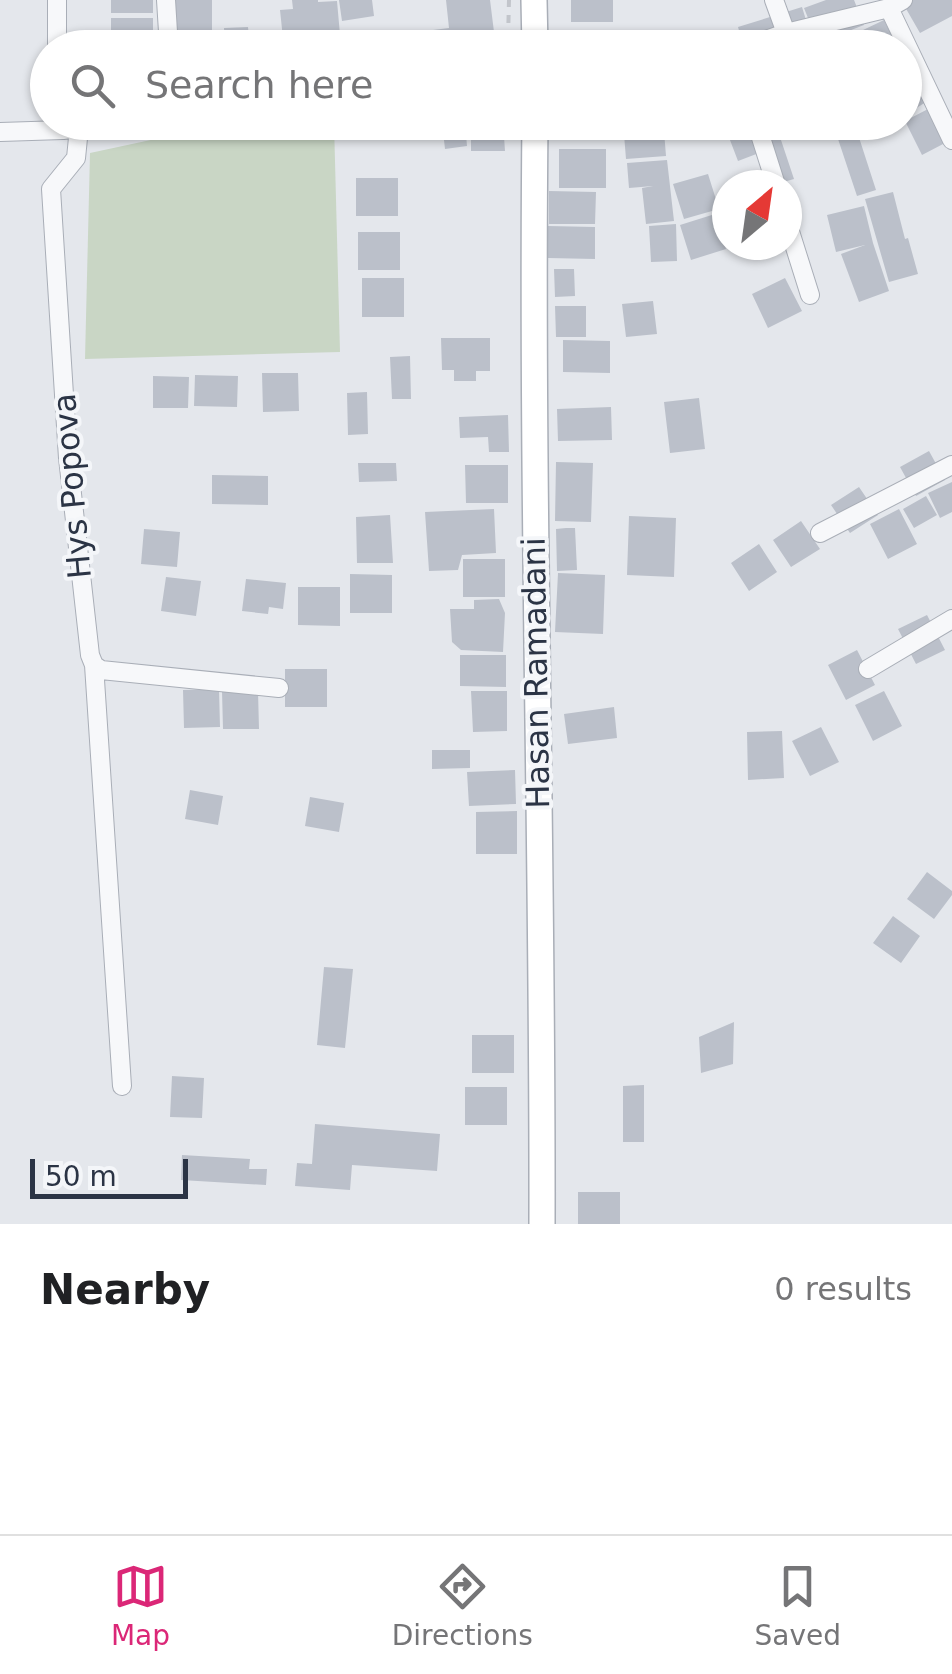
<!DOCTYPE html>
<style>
:root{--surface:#fff;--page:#f6f6f6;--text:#202124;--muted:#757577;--line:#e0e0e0;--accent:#db2777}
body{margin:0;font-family:"DejaVu Sans",sans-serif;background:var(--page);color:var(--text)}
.compass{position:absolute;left:712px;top:170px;width:90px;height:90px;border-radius:50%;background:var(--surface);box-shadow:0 2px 8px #0004;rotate:29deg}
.scale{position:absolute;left:30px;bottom:25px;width:158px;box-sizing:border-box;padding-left:10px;border:5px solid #2b3445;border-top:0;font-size:28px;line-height:35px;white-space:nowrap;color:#2b3445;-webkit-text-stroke:8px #f4f6f9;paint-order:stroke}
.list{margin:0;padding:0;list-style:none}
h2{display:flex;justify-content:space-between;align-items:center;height:130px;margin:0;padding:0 40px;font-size:42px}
h2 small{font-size:32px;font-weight:400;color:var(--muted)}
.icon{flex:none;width:55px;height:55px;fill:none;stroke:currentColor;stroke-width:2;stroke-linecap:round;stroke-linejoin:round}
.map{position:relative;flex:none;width:952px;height:1224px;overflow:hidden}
.search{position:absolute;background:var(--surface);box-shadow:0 2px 8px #0004;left:30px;right:30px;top:30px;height:110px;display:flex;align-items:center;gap:25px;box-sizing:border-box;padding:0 35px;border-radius:55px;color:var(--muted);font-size:38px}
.sheet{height:310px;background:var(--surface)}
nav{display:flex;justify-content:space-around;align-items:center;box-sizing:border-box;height:140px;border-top:2px solid var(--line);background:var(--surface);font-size:28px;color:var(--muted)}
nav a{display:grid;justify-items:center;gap:5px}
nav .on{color:var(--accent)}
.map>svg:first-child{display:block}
.green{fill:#c9d6c5}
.building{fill:#bbc0ca}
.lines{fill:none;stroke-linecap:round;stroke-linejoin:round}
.street-casing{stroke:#a9aeb7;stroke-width:20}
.secondary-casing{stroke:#a9aeb7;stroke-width:28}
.path{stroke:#c2c5cb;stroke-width:4;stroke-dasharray:8 8;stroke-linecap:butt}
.street{stroke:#f7f8fa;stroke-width:18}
.secondary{stroke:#fff;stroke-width:25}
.labels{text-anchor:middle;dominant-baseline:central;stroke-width:8;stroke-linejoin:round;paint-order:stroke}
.street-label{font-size:32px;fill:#2b3445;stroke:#f4f6f9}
</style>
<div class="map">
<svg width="952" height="1224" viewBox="0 0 952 1224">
<rect width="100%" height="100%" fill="#e4e7ec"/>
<!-- green -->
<path class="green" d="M230,123H334L340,352L85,359L90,153Z"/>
<!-- building -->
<path class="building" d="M111,0H153V13H111Z
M170,0H212V32H170Z
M292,0H318V2L337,1L341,46L284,48L280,10L293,9Z
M339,0H372L374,16L342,21Z
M446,0H490L495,40L428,48L425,31L449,28Z
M571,0H613V22H571Z
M826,0H854L864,25L818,43L804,8Z
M901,0H952V16L920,33Z
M802,7L813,43L800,48H744L738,27Z
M111,18H153V48H111Z
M884,20L898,48H869L861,31Z
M248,27L250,48H225L224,28Z
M721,31L725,48H661L660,46Z
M904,62L926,102L910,112L904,101Z
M928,109L945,143L922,155L905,121Z
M442,122H465L467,146L445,149Z
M471,122H503L505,151H471Z
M697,122H748L759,153L738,161L725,127L702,136Z
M836,122H854L876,190L857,196L833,124Z
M664,131L666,156L626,159L624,134Z
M780,137L794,179L780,183L767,141Z
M559,149H606V188H559Z
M667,160L674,221L646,224L642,188L653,186L629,188L627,163Z
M708,174L719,209L684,219L673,184Z
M356,178H398V216H356Z
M549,191L596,192L595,224H549Z
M893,192L905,239L908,238L918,274L889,282L865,199Z
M864,206L873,243L889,291L859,302L841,254L865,245L836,252L827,215Z
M715,214L726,249L691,260L680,225Z
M676,224L677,261L651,262L649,226Z
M548,226L595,227V259L548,258Z
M358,232H400V270H358Z
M554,269H574L575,296L555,297Z
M362,278H404V317H362Z
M785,278L802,311L768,328L752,294Z
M653,301L657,334L626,337L622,304Z
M555,306H586V337H556Z
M441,338H490V371H476V381H454V370H442Z
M563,340L610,341V373L563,372Z
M410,356L411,399H392L390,357Z
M262,373H298L299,411L263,412Z
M195,375L238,376L237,407L194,406Z
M153,376L189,377L188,408H153Z
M367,392L368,434L348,435L347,393Z
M699,398L705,449L670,453L664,402Z
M611,407L612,440L558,441L557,409Z
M508,415L509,452H489L488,437L460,438L459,417Z
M929,451L945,480L916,496L900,467Z
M556,462L593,463L591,522L555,521Z
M358,463H396L397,481L359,482Z
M465,465H508V503H466Z
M212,475L268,476V505L212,504Z
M952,482V512L940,518L928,493Z
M859,487L878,515L850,533L831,505Z
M926,496L937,515L914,528L903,509Z
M494,509L496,553L462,555L458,570L429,571L425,512Z
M899,509L917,544L888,559L870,524Z
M390,515L393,563H357L356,517Z
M629,516L676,518L674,577L627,575Z
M801,521L820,549L791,567L773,540Z
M566,528H575L577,570L557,571L556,529Z
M144,529L180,532L177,567L141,564Z
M759,544L777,572L749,591L731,563Z
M463,559H505V597H463Z
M558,573L605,575L603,634L555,632Z
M350,574L392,575V613H350Z
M166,577L201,581L196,616L161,611Z
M246,579L286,583L283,609L269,607L268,614L242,611Z
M298,587H340V626L298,625Z
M499,599L505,613L503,652L461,650L452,642L450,609H474V600Z
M927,615L945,650L916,664L898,629Z
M857,650L875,685L846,700L828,665Z
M460,655H506V687L460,686Z
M285,669H327V707H285Z
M219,689L220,727L184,728L183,690Z
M222,691H258L259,729H223Z
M471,691H507V731L473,732Z
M884,691L902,726L873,741L855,705Z
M614,707L617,738L568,744L564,714Z
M821,727L839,762L810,776L792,741Z
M782,731L784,778L748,780L747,732Z
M432,750H470V768L432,769Z
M515,770L516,804L469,806L467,772Z
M190,790L223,796L218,825L185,819Z
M310,797L344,803L339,832L305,826Z
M517,811V854H476V812Z
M927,872L952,891V895L934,919L907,899Z
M893,916L920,936L901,963L873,943Z
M324,967L353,969L345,1048L317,1045Z
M734,1022L733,1064L701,1073L699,1037Z
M472,1035H514V1073H472Z
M172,1076L204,1078L202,1118L170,1117Z
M644,1085V1142H623V1086Z
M465,1087H507V1125H465Z
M315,1124L440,1134L437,1171L352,1165L350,1190L295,1186L297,1163L312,1164Z
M182,1155L250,1159L249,1169H267L266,1185L181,1180Z
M578,1192H620V1224H578Z"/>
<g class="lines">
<defs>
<path id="street" d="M57,0V48
M166,0L169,48
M774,0L786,33
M889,8L952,140
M743,48L786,33L889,8L903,0
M756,122L776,185
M79,128L76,158L51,189L68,458L90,655L94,665L101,670L279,688
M0,132L63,130L120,122
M787,222L810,295
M820,533L952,465
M94,665L122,1086
M868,669L952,619"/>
<path id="secondary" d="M534,0L535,48
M535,122C531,490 543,857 542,1224"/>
</defs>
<!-- street casing -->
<use href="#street" class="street-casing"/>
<!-- secondary casing -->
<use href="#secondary" class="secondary-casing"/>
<!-- path -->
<path class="path" d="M508,39L509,0"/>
<!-- street -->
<use href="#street" class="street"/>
<!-- secondary -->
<use href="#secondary" class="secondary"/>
</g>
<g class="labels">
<!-- street labels -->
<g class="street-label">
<text transform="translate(72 486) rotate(-95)">Hys Popova</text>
<text transform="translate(536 673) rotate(-91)">Hasan Ramadani</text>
</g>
</g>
</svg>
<svg class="compass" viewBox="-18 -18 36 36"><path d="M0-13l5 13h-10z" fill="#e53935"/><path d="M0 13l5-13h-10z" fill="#757577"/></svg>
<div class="scale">50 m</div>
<div class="search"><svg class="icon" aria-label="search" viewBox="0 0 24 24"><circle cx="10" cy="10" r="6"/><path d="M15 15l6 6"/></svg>Search here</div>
</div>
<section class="sheet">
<h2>Nearby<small>0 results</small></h2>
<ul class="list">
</ul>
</section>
<nav>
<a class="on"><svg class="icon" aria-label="map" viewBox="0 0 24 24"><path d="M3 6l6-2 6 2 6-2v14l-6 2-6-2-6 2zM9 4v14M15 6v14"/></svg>Map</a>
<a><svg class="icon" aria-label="directions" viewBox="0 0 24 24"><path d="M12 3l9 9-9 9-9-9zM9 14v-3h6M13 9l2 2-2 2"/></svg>Directions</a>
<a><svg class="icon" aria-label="saved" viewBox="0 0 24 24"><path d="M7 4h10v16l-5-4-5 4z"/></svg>Saved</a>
</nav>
